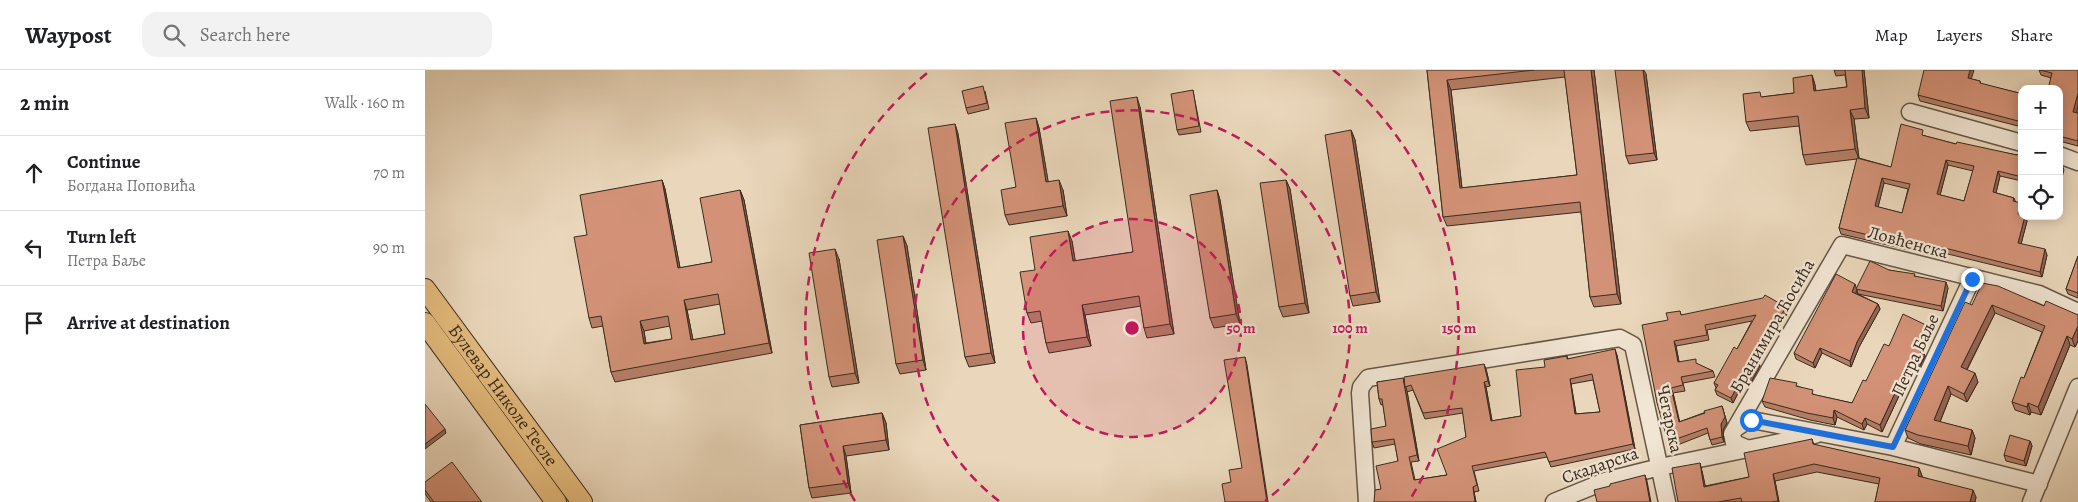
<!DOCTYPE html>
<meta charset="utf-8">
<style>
:root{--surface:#fff;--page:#f2f2f2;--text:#202124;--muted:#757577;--line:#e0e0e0}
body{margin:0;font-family:Alegreya,serif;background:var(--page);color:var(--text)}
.controls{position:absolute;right:15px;top:15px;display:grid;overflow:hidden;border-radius:10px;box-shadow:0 2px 12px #0003}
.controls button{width:45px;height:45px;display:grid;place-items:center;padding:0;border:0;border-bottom:1px solid var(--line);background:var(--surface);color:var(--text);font:25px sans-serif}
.stop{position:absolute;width:15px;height:15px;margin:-11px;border:4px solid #1a73e8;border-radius:50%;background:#fff}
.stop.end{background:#1a73e8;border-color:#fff;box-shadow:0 1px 5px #0008}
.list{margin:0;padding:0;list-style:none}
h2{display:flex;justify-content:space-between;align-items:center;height:65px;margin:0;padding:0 20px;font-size:21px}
h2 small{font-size:16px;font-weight:400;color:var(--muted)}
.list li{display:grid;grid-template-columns:32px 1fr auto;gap:15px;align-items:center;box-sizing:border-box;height:75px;padding:0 20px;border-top:1px solid var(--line)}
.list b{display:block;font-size:19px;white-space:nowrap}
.list p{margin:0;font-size:16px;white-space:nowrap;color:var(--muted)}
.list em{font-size:16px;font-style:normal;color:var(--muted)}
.icon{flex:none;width:28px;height:28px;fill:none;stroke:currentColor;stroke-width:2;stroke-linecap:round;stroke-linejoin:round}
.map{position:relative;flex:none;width:1653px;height:432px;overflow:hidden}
header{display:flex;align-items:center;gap:30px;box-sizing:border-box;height:70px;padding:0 25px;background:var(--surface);border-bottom:1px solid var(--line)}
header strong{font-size:24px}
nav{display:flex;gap:28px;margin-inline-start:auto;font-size:18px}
.search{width:350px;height:45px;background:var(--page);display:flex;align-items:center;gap:12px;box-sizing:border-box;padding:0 18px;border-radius:15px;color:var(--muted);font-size:19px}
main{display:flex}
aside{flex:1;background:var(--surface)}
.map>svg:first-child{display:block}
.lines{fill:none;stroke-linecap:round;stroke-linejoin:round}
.minor-casing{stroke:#655646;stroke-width:19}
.major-casing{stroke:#392b1f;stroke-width:22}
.minor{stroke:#f1e5d3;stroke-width:16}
.major{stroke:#e5bc7e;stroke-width:20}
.wall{fill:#b57e66;stroke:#392b1f;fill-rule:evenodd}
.shaded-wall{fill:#946653;stroke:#392b1f}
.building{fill:#d39277;stroke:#392b1f;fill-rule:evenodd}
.route{stroke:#1a73e8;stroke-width:6}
.ring{fill:none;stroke:#c2185b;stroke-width:2.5;stroke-dasharray:9 6}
.labels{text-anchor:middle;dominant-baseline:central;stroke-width:4.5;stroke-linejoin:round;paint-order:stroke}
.street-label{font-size:18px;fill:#392b1f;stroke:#f1e5d3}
.centre{fill:#c2185b;stroke:#f1e5d3;stroke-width:2.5}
.ring-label{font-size:15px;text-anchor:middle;font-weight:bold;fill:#c2185b;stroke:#f1e5d3;stroke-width:4.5;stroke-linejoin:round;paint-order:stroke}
</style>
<header>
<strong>Waypost</strong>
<div class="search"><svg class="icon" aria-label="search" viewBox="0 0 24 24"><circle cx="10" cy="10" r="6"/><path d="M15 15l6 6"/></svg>Search here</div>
<nav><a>Map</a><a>Layers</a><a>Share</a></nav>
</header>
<main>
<aside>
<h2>2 min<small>Walk · 160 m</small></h2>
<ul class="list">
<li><svg class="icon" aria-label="ahead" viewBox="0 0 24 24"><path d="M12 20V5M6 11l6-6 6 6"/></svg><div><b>Continue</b><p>Богдана Поповића</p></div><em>70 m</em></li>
<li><svg class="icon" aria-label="left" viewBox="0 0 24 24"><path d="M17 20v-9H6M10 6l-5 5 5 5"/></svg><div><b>Turn left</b><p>Петра Баље</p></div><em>90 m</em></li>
<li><svg class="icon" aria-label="arrive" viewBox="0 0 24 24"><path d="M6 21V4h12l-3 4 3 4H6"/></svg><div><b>Arrive at destination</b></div></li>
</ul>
</aside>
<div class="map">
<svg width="1653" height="432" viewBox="0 0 1653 432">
<rect width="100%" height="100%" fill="#ead7bb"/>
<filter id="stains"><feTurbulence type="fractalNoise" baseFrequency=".004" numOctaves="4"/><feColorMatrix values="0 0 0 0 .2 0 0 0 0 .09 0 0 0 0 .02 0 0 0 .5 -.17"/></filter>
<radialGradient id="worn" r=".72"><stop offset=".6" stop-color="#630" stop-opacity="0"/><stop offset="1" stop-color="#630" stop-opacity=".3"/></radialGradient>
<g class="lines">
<defs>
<path id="minor" d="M1485,42L1597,73
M1634,85L1653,92
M1311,358L1320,352L1332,351L1468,377L1614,414
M1468,377L1547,209
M1321,378L1309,373L1307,364L1417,175L1614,224L1653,242
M942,432L935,323L936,317L943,308L1195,268L1208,275L1242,432
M1129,432L1183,410L1235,397L1390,365
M1606,432L1653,317"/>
<g id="major">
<path id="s1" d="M0,219L157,432"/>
<path d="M0,253L131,432"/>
</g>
</defs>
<!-- minor casing -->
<use href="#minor" class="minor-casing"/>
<!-- major casing -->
<use href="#major" class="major-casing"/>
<!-- minor -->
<use href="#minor" class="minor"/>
<!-- major -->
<use href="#major" class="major"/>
</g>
<!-- wall -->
<path class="wall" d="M1002,0H1169L1196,234L1169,237L1165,227L1156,142L1022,156L1018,147ZM1140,7L1152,105L1037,118L1026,20Z
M1409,0H1439L1444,48L1429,49L1434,88L1466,97L1500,65V66L1531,74L1592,85H1597V111L1575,106L1571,123L1589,128L1596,145L1602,151L1596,174L1622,185L1617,207L1486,175L1484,180L1416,164L1414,158L1432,89L1381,95L1378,85L1374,56L1325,61L1321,52L1337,27L1369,23L1387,5L1390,15L1391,21L1422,17L1420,5L1411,6ZM1523,95L1548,101L1539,131L1515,125ZM1459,113L1483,119L1477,143L1453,137Z
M1614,0H1653L1652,43H1653V76L1634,71V19L1626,8L1616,5Z
M1221,4L1232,90L1204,94L1201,86Z
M1546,9L1555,11L1556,14L1594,23L1597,19V57L1495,31L1493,25Z
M768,20L769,26L776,62L754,65L752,60Z
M560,21L564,39L543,44L541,38Z
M715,37L749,264L722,268L719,258L716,236L660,245L666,276L624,283L621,273L617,251L606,253L602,243L610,200L647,171L650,191L708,182Z
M611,48L614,58L623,112L638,120L642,146L584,155L580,145L591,117Z
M530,54L533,64L570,293L544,297L540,287Z
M926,60L930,70L955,232L928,236L925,226Z
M237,110L240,119L255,198L287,192L315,120L319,130L347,283L190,312L186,302L178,256L167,258L164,248L162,165ZM295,234L300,264L268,270L262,240ZM245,256L247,269L221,273L219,261Z
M861,110L865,119L884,243L858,247L854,237Z
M792,120L795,130L815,254L789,258L785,248Z
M478,166L482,176L501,300L475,304L471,294Z
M1653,186V228L1643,224L1641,219Z
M414,189L434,313L407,317L404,307Z
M1464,200L1490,206L1523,218L1518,241L1433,224L1432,220L1431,223L1453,234L1455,239L1434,277L1426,297L1397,283L1390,298L1371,289L1369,283L1431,219Z
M1547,235L1619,236L1653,245V271L1650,277L1645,275L1616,345L1606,342L1605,345L1590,340L1587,332L1599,308L1617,262L1570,243L1542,300L1553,312L1542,332L1526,324L1515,352L1547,360L1550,368L1546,385L1496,374L1483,368L1480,360Z
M1361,237L1363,242L1333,291L1335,296L1325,314L1319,311L1308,333L1292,325L1290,320L1291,318L1289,313L1312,279L1327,251L1282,260L1284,270L1251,276L1254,292L1272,294L1288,301L1290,307L1258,313L1260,321L1248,323L1254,352L1297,336L1302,353L1298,360L1299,372L1287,375L1283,363L1245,378L1243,372V250L1255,241L1256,245Z
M1505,263L1497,280L1500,286L1494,298L1488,296L1457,362L1442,354L1439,360L1412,347L1410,355L1385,350L1340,337L1337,331L1373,316L1390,325L1427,333L1464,276Z
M1192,285L1210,379L1126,397L1122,387L1049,401L1054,421L1049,422L1051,432H949L973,391L970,374L949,378L947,372L961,356L958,334L956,335L954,329L952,312L1061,299L1065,316L1061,317L1067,351L1096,346L1120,297L1142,286L1143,289ZM1168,310L1175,342L1151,344L1146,314ZM988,320L1000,349L1038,343L1041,367L1022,405L990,410L986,392L994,391L982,321V322Z
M457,343L461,353L464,380L421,386L426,423L387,428L384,418L375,355Z
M1387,369L1389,375L1494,398L1497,406V407L1551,427L1550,432H1450L1454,414L1392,402L1350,411L1354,432H1253L1277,401L1280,416L1324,407Z
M1605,371L1607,376L1601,396L1581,391L1579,385Z
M0,412L56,431L57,432H6L0,424Z"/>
<!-- shaded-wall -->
<path class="shaded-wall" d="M1166,0H1169L1196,234L1192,224Z
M1218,0H1219L1221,4L1232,90L1229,83Z
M1437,0H1439L1444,48L1440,38Z
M1545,0H1549L1545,13L1543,8Z
M1387,5L1390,15L1392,31L1389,21Z
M1022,10L1026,20L1038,128L1035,118Z
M1653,23V37L1650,47L1648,42Z
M712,27L715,37L749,264L745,254Z
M1425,40L1429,49L1434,89L1430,79Z
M611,48L614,58L625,122L621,112Z
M530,54L533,64L570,293L566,283Z
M926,60L930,70L955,232L951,222Z
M1521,90L1523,95L1514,129L1512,124Z
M1637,95L1639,100L1634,118V105Z
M1573,101L1575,106L1570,127L1568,122Z
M1457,108L1459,113L1452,141L1450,136Z
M237,110L240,119L257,208L253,198Z
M634,110L638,120L642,146L638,136Z
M861,110L865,119L884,243L880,233Z
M315,120L319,130L347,283L344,273Z
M792,120L795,130L815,254L811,244Z
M1596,133L1597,143L1595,149L1593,144Z
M1600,146L1602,151L1595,178L1593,173Z
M643,161L647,171L652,201L648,191Z
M478,166L482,176L501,300L498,290Z
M1484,169L1486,175L1484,180L1482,174Z
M410,179L414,189L434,313L430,303Z
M1620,179L1622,185L1617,207L1615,202Z
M1521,212L1523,218L1518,241L1516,236Z
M1430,214L1432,220L1429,227L1427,222Z
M259,230L262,240L270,280L266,270Z
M1453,234L1455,239L1434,277L1426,297L1425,291L1432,272Z
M657,235L660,245L666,276L662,267Z
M1567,235L1570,243L1539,305L1536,297Z
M1361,237L1363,242L1333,291L1335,296L1325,314L1323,309L1330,288Z
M215,251L219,261L222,284L219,274Z
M1503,256L1505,263L1497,280L1500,286L1494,298L1491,292L1493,277Z
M1653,256V271L1650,277L1647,269Z
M1642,266L1645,275L1616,345L1613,337Z
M1249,271L1251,276L1255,297L1253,292Z
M1395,278L1397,283L1390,298L1388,293Z
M1190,279L1192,285L1210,379L1208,374Z
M820,287L822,295L843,432H842Z
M1486,289L1488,296L1457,362L1455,355Z
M1059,294L1061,299L1065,316L1063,311Z
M1550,303L1553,312L1542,332L1539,324Z
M1318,306L1319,311L1308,333L1306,328Z
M978,308L982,321L994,391L992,385Z
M1145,309L1146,314L1152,349L1150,344Z
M1059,312L1061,317L1068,356L1066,351Z
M1523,316L1526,324L1512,359L1509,350Z
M1246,318L1248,323L1256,357L1254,352Z
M1603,333L1606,342L1605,345L1602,337Z
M1297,336L1302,353L1298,360L1299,372L1297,367L1296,354Z
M1409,340L1412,347L1410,355L1408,348Z
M457,343L461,353L464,380L461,370Z
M1440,348L1442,354L1439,360L1437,354Z
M20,359L21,363L0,379V374Z
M1547,360L1550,368L1546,385L1543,376Z
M1605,371L1607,376L1601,396L1599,391Z
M418,376L421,386L426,423L423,413Z
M1275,393L1277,401L1282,424L1279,417Z
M1494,398L1497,406L1495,414L1493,406Z
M1348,404L1350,411L1354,432H1353V431Z
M1220,405L1222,411L1226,432H1225Z
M1048,417L1051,432H1050Z
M1548,420L1551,427L1550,432H1545Z"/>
<!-- building -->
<path class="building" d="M1002,0H1109L1022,10L1035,118L1152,105L1139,0H1166L1192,224L1165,227L1155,132L1018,147Z
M1190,0H1218L1229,83L1201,86Z
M1420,0H1437L1440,38L1425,40L1430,79L1378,85L1373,46L1321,52L1318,24L1335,22L1336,27L1369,23L1368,8L1387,5L1389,21L1422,17Z
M1499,0H1545L1543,8L1555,11V13L1594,23L1596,18L1600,19H1597V52L1493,25Z
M1615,0H1653V23L1648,42L1653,43V71L1634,66V19H1623L1627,3Z
M558,16L562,33L541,38L537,21Z
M768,20L774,56L752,60L746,24Z
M712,27L745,254L719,258L714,226L657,235L662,267L621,273L615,241L602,243L595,202L610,200L605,167L643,161L648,191L708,182L685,31Z
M611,48L621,112L634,110L638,136L580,145L576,120L591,117L580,53Z
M530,54L566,283L540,287L503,58Z
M1476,54L1498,60L1497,65L1531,74L1532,72L1592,85L1593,84L1597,85V107L1573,101L1568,122L1589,128L1588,131L1596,133L1593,144L1597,145V146H1600L1593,173L1620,179L1615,202L1484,169L1482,174L1414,158L1432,88L1466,97ZM1521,90L1549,96L1539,131L1512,124ZM1457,108L1485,114L1477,143L1450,136Z
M926,60L951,222L925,226L900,65Z
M1634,94L1637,95L1634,105Z
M237,110L253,198L287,192L275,128L315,120L344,273L186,302L176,246L164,248L149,167L162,165L155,125ZM293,224L300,264L266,270L259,230ZM243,246L247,269L219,274L215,251Z
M861,110L880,233L854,237L835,113Z
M792,120L811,244L785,248L765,125Z
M478,166L498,290L471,294L452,170Z
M410,179L430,303L404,307L384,183Z
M1653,186V223L1641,219Z
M1445,191L1464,200L1490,204L1489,206L1521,212L1516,236L1431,219Z
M1411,204L1430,214L1427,222L1453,234L1432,272L1425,291L1395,278L1388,293L1369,283Z
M1557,213L1573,216L1619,236L1621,231L1653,245V256L1647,269L1642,266L1613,337L1603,333L1602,337L1587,332L1596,307L1599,308L1620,256L1567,235L1536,297L1550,303L1539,324L1523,316L1509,350L1547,360L1543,376L1493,365L1480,360L1540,232L1547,235Z
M1340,225L1361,237L1330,288L1333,290L1323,309L1318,306L1306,328L1290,320L1293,315L1289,313L1309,277L1312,279L1331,245L1280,255L1282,265L1249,271L1253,292L1271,289V293L1288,301L1256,307L1258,315L1246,318L1254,352L1280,343L1279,341L1297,336L1300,347L1296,354L1297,367L1285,370L1282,358L1243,372L1232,333L1217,255L1243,250L1241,243L1255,241L1256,245L1338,228Z
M1478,244L1503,256L1493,277L1497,279L1491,292L1486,289L1455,355L1440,348L1437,354L1409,340L1408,348L1382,343L1337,331L1345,308L1372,313L1371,316L1388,320L1387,324L1427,333L1438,310L1441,311L1459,274L1464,276Z
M1190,279L1208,374L1124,392L1120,382L1047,396L1052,415L1048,417L1050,432H949L950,420L956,419L951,396L973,391L969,369L947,372L946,359L961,356L957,329H954L952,312L978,308L992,385L984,387L989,410L1022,405L1012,379L1041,367L1037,338L998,343L986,315L980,317L979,307L1059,294L1063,311L1059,312L1066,351L1096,346L1091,300L1120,297L1119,290L1142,286V289ZM1167,304L1175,342L1150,344L1145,309Z
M820,287L842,432H800L797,414L806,412L804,400L817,398L799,290Z
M0,334L20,359L0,374Z
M457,343L461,370L418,376L423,413L384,418L375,355Z
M1585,365L1605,371L1599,391L1579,385Z
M1387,369L1388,374L1494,398L1493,406L1548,420L1545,432H1450L1455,408L1389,394L1348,404L1353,431L1346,432H1317L1316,428L1293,432H1253L1247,398L1275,393L1279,417L1324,407L1319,383Z
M27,392L56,431L55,432H9L0,420V412Z
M1220,405L1225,432H1172L1169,420L1185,416V414Z"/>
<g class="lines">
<!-- route -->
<path class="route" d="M1326,350L1468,377L1547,209"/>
</g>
<!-- distance rings -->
<circle cx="707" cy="258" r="109" fill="#c2185b" fill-opacity=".12"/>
<g class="ring">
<circle cx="707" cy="258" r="109"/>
<path d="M574 431A218 218 0 1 1 840 431"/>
<path d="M430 431A327 327 0 0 1 506 0M908 0A327 327 0 0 1 984 431"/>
</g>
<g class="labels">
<!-- street labels -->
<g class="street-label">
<text transform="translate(1483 172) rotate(15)">Ловћенска</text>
<text transform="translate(1347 256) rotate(-60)">Бранимира Ћосића</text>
<text transform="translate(1490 285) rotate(-65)">Петра Баље</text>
<text stroke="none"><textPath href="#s1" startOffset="132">Булевар Николе Тесле</textPath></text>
<text transform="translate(1245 349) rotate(78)">Чегарска</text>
<text transform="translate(1175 395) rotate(-19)">Скадарска</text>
</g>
</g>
<circle cx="707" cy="258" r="8" class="centre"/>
<g class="ring-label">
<text x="816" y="263">50 m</text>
<text x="925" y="263">100 m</text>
<text x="1034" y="263">150 m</text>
</g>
<rect width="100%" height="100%" filter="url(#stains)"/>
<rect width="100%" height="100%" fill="url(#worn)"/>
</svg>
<div class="controls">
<button>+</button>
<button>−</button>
<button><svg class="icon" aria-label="locate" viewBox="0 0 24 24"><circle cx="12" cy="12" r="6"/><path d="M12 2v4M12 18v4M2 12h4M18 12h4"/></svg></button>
</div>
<div class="stop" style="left:1326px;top:350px"></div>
<div class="stop end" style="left:1547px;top:209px"></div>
</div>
</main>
